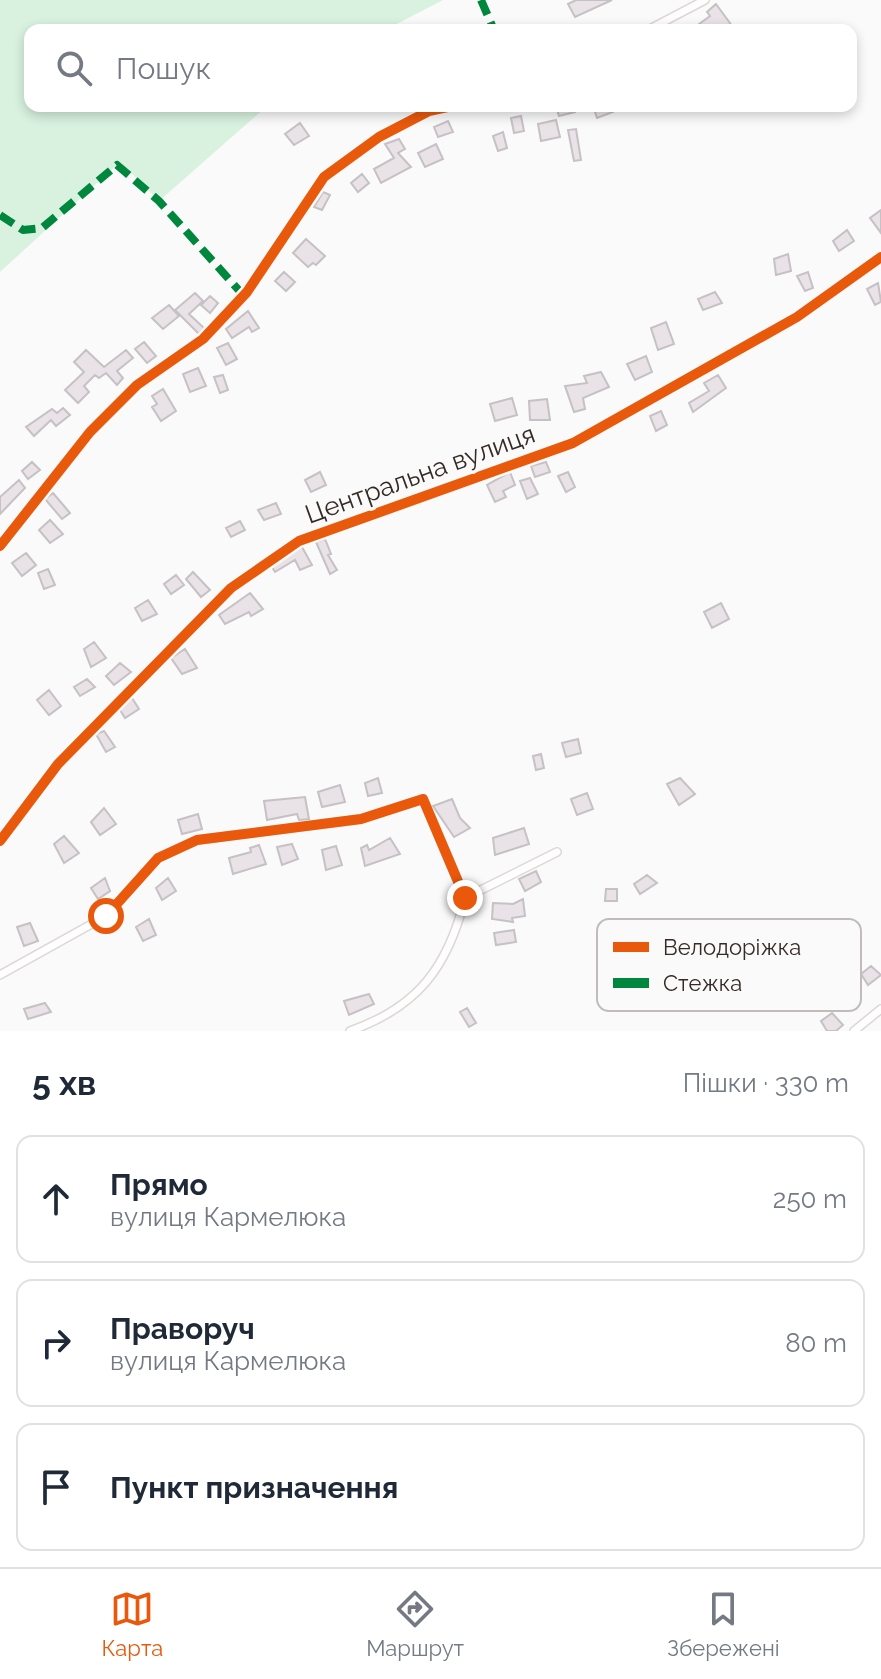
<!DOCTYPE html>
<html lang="uk">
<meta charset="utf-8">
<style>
:root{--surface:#fff;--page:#f2f2f3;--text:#1f2937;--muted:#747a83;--line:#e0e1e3;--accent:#ea580c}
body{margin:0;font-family:Raleway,sans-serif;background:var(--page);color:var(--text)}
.stop{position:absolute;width:24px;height:24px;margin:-18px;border:6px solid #ea580c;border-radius:50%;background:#fff}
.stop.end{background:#ea580c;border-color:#fff;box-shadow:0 2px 8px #0008}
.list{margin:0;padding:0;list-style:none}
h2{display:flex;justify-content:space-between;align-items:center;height:104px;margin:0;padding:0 32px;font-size:34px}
h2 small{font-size:26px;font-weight:400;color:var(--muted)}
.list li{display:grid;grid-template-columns:52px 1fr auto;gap:24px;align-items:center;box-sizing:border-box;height:128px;margin:0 16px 16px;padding:0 16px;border:2px solid var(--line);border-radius:16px}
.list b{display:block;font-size:30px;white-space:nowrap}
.list p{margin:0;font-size:26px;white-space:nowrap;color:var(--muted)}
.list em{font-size:26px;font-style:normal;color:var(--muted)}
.icon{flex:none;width:44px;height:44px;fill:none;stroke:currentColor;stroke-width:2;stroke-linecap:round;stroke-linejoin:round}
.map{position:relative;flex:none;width:881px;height:1031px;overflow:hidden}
.search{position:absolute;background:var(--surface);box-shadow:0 4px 12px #0003;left:24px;right:24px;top:24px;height:88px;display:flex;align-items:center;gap:20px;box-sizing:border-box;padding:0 28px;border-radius:16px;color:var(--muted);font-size:30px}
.sheet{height:536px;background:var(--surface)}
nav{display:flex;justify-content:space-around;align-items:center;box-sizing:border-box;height:112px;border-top:2px solid var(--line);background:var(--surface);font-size:22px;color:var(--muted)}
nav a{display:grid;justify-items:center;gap:4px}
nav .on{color:var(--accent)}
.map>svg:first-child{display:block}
.green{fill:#d8f2df}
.building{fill:#e9e2e6;stroke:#c6c1c4;stroke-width:2}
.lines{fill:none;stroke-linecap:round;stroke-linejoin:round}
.street-casing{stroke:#ddd7d5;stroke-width:10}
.street{stroke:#fefefe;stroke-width:7}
.quiet{stroke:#00873e;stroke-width:8;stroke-dasharray:16 8;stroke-linecap:butt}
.cycleway-casing{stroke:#fafafa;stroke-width:15}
.cycleway{stroke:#e8590c;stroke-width:10}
.route{stroke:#ea580c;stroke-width:10}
.labels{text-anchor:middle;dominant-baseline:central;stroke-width:7;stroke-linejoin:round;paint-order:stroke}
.street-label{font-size:26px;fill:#362a25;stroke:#fafafa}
.key{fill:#fafafa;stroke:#bfbcba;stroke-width:2}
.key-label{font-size:22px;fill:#362a25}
</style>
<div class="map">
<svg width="881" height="1031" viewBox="0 0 881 1031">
<rect width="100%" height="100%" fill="#fafafa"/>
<!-- green -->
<path class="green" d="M0,0H443L385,30H30V106H267L159,201L120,162L0,272Z"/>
<!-- building -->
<path class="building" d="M576,0H612L575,17L568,4Z
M716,4L735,30H691L710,16L707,12Z
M556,106H573L575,112L559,116Z
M593,106H611L613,112L597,118Z
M521,116L524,131L514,133L511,118Z
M556,120L560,137L541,141L538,124Z
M448,121L453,132L438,137L434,127Z
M300,123L309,136L294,145L285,134Z
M576,129L581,160L574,161L568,130Z
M503,132L507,148L498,151L493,136Z
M399,139L405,149L398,153L411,167L381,183L374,169L394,158L385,144Z
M436,144L443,159L425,167L418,153Z
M362,174L369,183L358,192L351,183Z
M323,192L330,195L322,210L314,207Z
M881,210V233L870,218Z
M847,230L854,241L839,251L833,241Z
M306,239L325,256L316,265L313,263L308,267L293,253Z
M788,254L791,271L776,275L774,259Z
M284,272L295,282L286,291L275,281Z
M808,272L813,288L805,291L797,276Z
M878,283L881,302L875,305L867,289Z
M715,292L722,303L703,310L698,299Z
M195,293L203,301L189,314L204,328L199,334L175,310Z
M210,296L218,303L210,313L201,305Z
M169,305L179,316L163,329L152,318Z
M248,311L259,328L252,332L249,327L232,338L226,329Z
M666,322L674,344L658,350L651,328Z
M144,342L156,356L147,363L135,349Z
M228,343L237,359L226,365L217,348Z
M86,350L104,367L126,350L133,358L117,371L123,378L117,385L106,373L99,378L95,375L84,386L89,392L78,403L65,390L84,372L74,362Z
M646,356L652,372L635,380L627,364Z
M198,368L206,386L190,392L183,374Z
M601,372L609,387L583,398L585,409L574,412L565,386L587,383L584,376Z
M223,375L228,390L220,393L214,377Z
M718,375L726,388L693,412L689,403L709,391L704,383Z
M163,389L176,411L161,421L152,407L157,404L152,396Z
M512,398L517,415L495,421L490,404Z
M547,399L550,420H530L529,401Z
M63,408L70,415L56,426L51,420L34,436L26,427L52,409L57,413Z
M661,411L667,425L656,431L650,416Z
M32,462L40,470L28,479L22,471Z
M546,462L550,472L535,477L531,466Z
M320,472L326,485L311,492L305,480Z
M510,472L515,485L503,491L506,497L495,502L487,485Z
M568,472L575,487L566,492L558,476Z
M530,478L538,494L527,499L520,481Z
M19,480L25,488L0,514V497Z
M53,493L70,513L62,519L45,499Z
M276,503L281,514L264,520L258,510Z
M50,520L63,534L50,543L39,530Z
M240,521L245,530L231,537L226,528Z
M325,539L331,554L328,555L337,570L330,574L316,542Z
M302,547L312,565L300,570L295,560L275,572L272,567Z
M26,553L36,565L22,576L12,563Z
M48,569L55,585L44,589L38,573Z
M193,572L210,590L201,597L186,579Z
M176,575L184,585L171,594L164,584Z
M250,593L263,609L251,616L249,612L225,624L219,615Z
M148,600L157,614L142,621L135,608Z
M721,603L729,619L712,628L704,612Z
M94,642L106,658L91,667L84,649Z
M185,649L197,668L182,674L171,658Z
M120,663L131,672L114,685L106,676Z
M87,679L95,687L80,696L74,687Z
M49,690L61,706L49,715L37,700Z
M132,698L139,709L125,718L120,710Z
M104,731L115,747L106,752L96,734Z
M578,739L581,753L566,757L562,743Z
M541,754L544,768L536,770L533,756Z
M378,778L382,793L368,796L365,783Z
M680,778L695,794L679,805L667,784Z
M340,785L345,802L322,807L318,792Z
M587,793L593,809L577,815L571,799Z
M305,797L309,819L299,820L297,814L267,820L264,801Z
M452,799L460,818L470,828L454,837L433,806Z
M104,808L116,824L100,835L91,822Z
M198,814L202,829L182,834L178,820Z
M524,828L529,844L495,855L493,838Z
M64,836L79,853L64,863L54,844Z
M390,838L400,854L365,866L361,848L367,845L369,850Z
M292,844L298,859L282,865L277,847Z
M259,845L266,864L233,874L229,858L251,852L250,848Z
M336,846L342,865L326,870L322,850Z
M536,871L541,882L525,891L519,879Z
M647,875L657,883L640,894L634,884Z
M105,878L110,891L98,899L91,888Z
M168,878L176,891L162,900L156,888Z
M606,889H617V901H605Z
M523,899L525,916L512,918L513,922L492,919L493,903L513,904Z
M149,919L156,935L143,941L136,927Z
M30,923L38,941L24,946L17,927Z
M514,930L516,942L496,945L494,933Z
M871,966L881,975L868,985L861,974Z
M369,994L374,1004L349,1015L344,1001Z
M45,1003L51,1012L28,1019L24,1009Z
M467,1008L476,1023L469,1027L460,1012Z
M832,1013L843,1025L836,1031H827L821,1021Z"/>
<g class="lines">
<defs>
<path id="street" d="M648,30L705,0
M0,546L90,432L137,385L203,339L247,292L324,177L379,137L429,111L452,106
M0,841L58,764L231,588L299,541L573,443L797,317L881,257
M0,975L106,916L158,858L197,840L361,819L423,799L465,898
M350,1031C418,1007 448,967 465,898L557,852
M854,1031L881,1009"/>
</defs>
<!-- street casing -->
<use href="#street" class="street-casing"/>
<!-- street -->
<use href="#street" class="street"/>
<!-- quiet -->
<path class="quiet" d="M481,0L494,30
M0,215L23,230L42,228L117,165L159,201L244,296"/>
<defs>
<path id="cycleway" d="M0,546L90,432L137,385L203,339L247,292L324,177L379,137L429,111L452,106
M0,841L58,764L231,588L299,541L573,443L797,317L881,257"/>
</defs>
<!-- cycleway casing -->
<use href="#cycleway" class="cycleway-casing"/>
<!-- cycleway -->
<use href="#cycleway" class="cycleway"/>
</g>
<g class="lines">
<!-- route -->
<path class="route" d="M106,916L158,858L197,840L361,819L423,799L465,898"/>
</g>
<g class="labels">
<!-- street labels -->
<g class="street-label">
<text transform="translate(420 474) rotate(-20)">Центральна вулиця</text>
</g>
</g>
<!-- legend -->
<rect x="597" y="919" width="264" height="92" rx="12" class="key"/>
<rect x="613" y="942" width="36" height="10" fill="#e8590c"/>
<rect x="613" y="978" width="36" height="10" fill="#00873e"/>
<g class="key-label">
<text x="663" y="955">Велодоріжка</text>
<text x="663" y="991">Стежка</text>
</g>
</svg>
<div class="stop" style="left:106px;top:916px"></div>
<div class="stop end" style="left:465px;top:898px"></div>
<div class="search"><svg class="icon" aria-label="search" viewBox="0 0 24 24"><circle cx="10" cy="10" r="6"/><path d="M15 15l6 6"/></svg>Пошук</div>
</div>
<section class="sheet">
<h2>5 хв<small>Пішки · 330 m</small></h2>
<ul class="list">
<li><svg class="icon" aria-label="ahead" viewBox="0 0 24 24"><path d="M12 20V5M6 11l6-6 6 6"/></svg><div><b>Прямо</b><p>вулиця Кармелюка</p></div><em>250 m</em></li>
<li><svg class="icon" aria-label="right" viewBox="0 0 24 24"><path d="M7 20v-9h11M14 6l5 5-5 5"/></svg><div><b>Праворуч</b><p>вулиця Кармелюка</p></div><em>80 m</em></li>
<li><svg class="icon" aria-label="arrive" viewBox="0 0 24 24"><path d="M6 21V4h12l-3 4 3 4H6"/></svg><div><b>Пункт призначення</b></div></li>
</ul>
</section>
<nav>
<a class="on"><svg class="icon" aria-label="map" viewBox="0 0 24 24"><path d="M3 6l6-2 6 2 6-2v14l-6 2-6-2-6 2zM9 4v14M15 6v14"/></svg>Карта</a>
<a><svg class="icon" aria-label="directions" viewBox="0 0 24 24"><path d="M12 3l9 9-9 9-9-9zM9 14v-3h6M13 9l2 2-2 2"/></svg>Маршрут</a>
<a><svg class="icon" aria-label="saved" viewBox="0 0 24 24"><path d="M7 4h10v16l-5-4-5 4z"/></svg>Збережені</a>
</nav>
